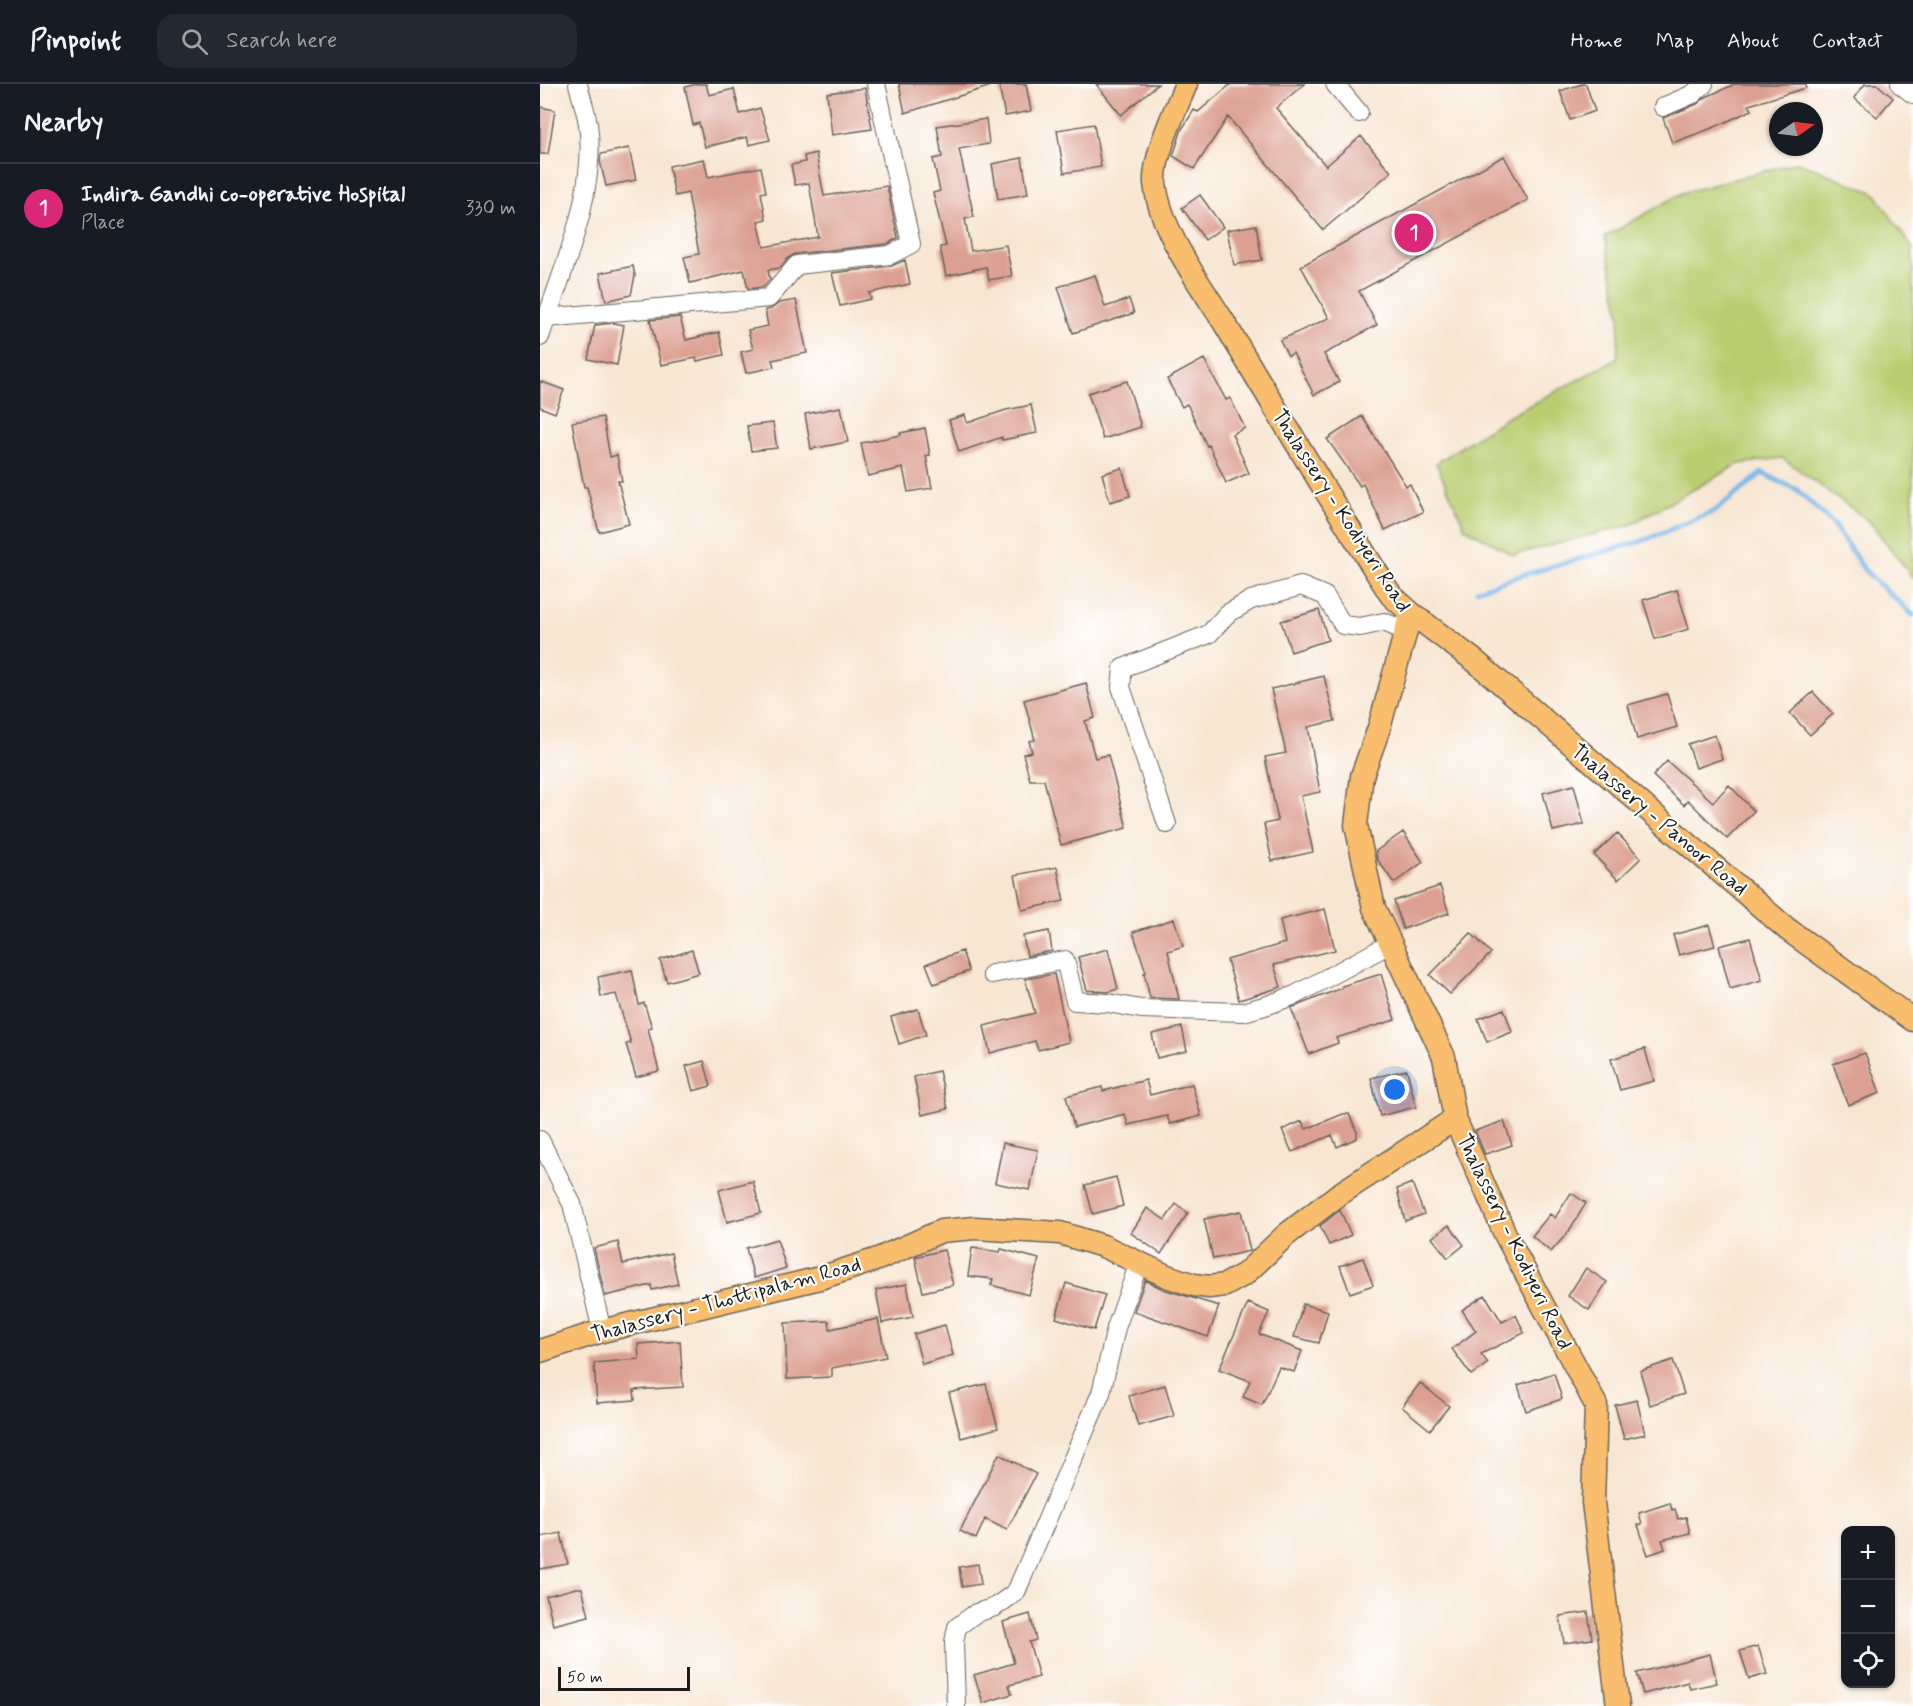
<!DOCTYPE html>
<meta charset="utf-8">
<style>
:root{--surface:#171b24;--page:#242831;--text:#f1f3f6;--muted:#9ea1a6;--line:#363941;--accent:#db2777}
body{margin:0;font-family:Mynerve,sans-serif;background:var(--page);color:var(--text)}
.controls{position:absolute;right:18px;bottom:18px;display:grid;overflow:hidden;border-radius:12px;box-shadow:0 2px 4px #0004}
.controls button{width:54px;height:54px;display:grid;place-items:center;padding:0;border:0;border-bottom:2px solid var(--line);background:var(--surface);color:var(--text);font:30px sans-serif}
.compass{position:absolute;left:1229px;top:18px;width:54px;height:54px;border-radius:50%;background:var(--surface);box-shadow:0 2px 4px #0004;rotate:76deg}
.scale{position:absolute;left:18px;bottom:15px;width:132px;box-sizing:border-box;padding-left:6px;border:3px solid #1c1c1c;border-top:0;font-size:16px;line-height:21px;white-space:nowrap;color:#1c1c1c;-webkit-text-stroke:4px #fff;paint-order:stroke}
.you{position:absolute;left:855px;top:1006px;width:21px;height:21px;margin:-15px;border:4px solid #fff;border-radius:50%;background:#1a73e8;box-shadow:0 0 0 9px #1a73e833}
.badge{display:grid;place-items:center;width:39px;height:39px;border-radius:50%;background:var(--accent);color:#fff;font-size:20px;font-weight:700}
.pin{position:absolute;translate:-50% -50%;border:3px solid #fff;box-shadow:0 2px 6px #0006}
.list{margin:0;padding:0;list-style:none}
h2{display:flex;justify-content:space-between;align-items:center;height:78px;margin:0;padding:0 24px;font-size:26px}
h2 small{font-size:20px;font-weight:400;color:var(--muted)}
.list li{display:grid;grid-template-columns:39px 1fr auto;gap:18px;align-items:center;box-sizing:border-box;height:90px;padding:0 24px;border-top:2px solid var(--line)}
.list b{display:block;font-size:22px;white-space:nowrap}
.list p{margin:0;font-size:20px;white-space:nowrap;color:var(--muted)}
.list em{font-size:20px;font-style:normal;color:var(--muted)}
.icon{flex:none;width:33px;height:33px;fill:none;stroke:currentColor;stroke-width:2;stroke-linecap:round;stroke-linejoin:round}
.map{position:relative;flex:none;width:1373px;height:1622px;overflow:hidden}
header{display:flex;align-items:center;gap:36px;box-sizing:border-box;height:84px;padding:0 30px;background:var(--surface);border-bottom:2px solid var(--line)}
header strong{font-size:28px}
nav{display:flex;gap:33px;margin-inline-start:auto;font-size:21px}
.search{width:420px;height:54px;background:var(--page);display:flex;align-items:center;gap:15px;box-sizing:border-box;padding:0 21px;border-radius:18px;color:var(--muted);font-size:22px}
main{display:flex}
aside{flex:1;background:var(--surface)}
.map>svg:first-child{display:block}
.green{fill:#b9cd70;stroke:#6a7446;stroke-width:1.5}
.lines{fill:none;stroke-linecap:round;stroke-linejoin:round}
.stream{stroke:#77b7eb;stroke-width:5}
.building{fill:#dca093}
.minor-casing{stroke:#69635c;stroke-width:20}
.major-casing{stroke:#69635c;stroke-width:25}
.minor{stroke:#fff;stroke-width:18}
.major{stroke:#f9be6d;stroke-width:22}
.labels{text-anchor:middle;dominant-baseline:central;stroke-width:4.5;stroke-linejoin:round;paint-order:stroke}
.street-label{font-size:21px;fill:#1c1c1c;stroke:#fff}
</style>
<header>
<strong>Pinpoint</strong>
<div class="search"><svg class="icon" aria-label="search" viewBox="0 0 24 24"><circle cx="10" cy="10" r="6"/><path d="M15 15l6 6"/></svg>Search here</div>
<nav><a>Home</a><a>Map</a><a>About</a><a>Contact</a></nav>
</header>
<main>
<aside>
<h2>Nearby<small></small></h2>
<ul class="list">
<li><span class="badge">1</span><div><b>Indira Gandhi co-operative Hospital</b><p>Place</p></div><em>330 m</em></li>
</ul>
</aside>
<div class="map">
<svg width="1373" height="1622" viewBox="0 0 1373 1622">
<rect width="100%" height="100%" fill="#fff"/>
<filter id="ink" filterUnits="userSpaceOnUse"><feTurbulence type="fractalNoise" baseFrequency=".0167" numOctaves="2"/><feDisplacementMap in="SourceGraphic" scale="12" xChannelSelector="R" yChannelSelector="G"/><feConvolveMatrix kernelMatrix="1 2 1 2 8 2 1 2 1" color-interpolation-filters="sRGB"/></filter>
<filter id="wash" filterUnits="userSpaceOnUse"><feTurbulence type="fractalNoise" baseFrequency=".008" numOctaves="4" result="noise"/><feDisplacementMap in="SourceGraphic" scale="24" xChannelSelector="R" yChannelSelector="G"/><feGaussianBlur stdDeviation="1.35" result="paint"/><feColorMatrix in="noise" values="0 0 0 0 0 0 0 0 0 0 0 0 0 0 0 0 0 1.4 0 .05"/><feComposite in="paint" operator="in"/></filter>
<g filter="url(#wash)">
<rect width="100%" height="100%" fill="#f7e6d2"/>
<!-- green -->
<path class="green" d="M1258,78L1335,109L1373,165V494L1330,438L1242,374L1199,380L1090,441L973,471L925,444L896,379L966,334L1077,275L1080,233L1065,153L1142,109Z"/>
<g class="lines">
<!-- stream -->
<path class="stream" d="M937,506L979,492L1102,457L1175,427L1222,389L1257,406L1294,441L1325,487L1373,531"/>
</g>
<g id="blocks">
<!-- building -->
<path class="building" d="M157,0H166L169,11L194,5L200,30L220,24L230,56L209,61L207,53L165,63L159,39L153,41L145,3Z
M359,0H447L448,3L365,29Z
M467,0H486L491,27L465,32L459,2Z
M556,0H618L581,31Z
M691,0H764L736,24L786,82L821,52L851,88L783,146L688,33L654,85L633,72L642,45L654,26L658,28Z
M1042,0H1046L1055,27L1030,36L1020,7Z
M1195,0H1266V4L1209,21L1212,26L1175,43L1132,59L1123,34L1157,20L1166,13Z
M1325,0H1337L1353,14L1337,33L1314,14Z
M325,4L332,45L292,51L287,9Z
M0,23L15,26L8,70H0Z
M446,35L449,60L419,65L434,133L425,135L431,167L466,161L472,192L449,196L446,183L406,192L400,163L406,162L393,109L400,107L393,75L402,73L397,42Z
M554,40L561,83L524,89L517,46Z
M89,64L96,96L66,102L60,77L61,70Z
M276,69L284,112L347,102L358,154L347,160L255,170L248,174L240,184L228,186L230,195L223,203L208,205L204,186L150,199L144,173L159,170L148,109L135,112L129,82L164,75L168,93L221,83L226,108L221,109L226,135L218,137L224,163L278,153L269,99L255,101L251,81L265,78L264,72Z
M964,72L988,116L819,207L837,241L784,270L799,298L774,311L753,269L748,272L740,256L789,234L761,182Z
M482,74L488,110L458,115L452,80Z
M660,111L683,143L665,156L642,124Z
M716,141L722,176L694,181L687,146Z
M365,176L370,200L329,209L331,215L300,222L292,189L351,182Z
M93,182L95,192L91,211L66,217L60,189Z
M555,191L565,223L589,215L594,229L533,249L518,203Z
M256,216L267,269L232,276L234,283L206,289L201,268L213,265L208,246L228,242L225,226L231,225L239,219Z
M140,233L146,256L179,248L184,271L157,277L156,274L121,281L110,236Z
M74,239L84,241L77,281L48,275L55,241Z
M664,275L686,316L690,314L705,344L692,350L709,389L686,399L669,361L667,362L647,320L642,323L627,295Z
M0,297L24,306L15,329L0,323Z
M587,297L601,343L563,355L548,309Z
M491,321L497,349L462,356V353L419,368L409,336L425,331L427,339L466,326Z
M301,323L308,358L271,365L265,330Z
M822,332L866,402L870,400L883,428L845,446L823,400L820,402L787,355Z
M63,333L70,373L77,371L82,397H78L89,440L59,448L47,403H44L32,338Z
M233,339L237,364L211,367L207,342Z
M385,344L390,371L386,372L392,404L368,408L363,384L328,392L321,359L361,351L360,349Z
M582,384L590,412L570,418L562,390Z
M1137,506L1149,545L1115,555L1103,516Z
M779,526L788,556L751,568L741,537Z
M784,592L795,637L768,643L780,708L761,712L773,768L732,777L724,740L738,737L725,673L746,669L731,605Z
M546,599L555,634L545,637L555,674L568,671L587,744L521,761L504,696H490L483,670L492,668L489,657L495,656L484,616Z
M1273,608L1293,630L1270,651L1250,629Z
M1127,610L1137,643L1097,655L1088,621Z
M1175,651L1182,675L1156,684L1148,660Z
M1127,677L1173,718L1189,701L1214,727L1187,755L1148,716L1144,721L1113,692Z
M1034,701L1044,740L1013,747L1003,709Z
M863,748L883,778L854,799L837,775L836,767Z
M1077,749L1101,774L1078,796L1054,771Z
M517,783L524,817L482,826L475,791Z
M900,802L909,829L863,845L854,817Z
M785,825L795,866L734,881L741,903L699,916L687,876L745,859L740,836Z
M634,835L643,862L628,867L639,915L610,914L604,889L606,888L593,848Z
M1169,841L1175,862L1139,871L1133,851Z
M509,847L512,867L487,872L483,852Z
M931,849L951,869L910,910L890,891Z
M1210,854L1222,896L1190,905L1179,862Z
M568,865L578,905L568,908L547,906L538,873Z
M152,866L159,889L127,898L120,876Z
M422,867L429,887L394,900L386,880Z
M92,886L99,921L104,919L112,943L108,945L119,987L96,993L86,960L91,959L76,910L61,913L58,893Z
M514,890L529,958L498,966L495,957L450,969L444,942L495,929L485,895Z
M841,890L855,936L796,954L798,959L769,970L751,924L802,904V902Z
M378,925L386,951L359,960L351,933Z
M964,925L972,948L947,958L938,935Z
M642,943L647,967L617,974L612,950Z
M1105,965L1114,997L1080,1006L1071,975Z
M1325,969L1340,1009L1308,1021L1293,980Z
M164,977L171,1002L153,1007L146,982Z
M867,986L876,1023L840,1032L831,994Z
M399,987L408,1025L382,1031L374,993Z
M606,996L610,1011L652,1000L661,1032L630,1040L627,1032L588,1041L585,1030L534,1043L526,1012L562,1003L563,1007Z
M803,1030H809L817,1048V1054L797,1063L792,1051L752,1068L742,1046L762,1037L766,1045Z
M964,1037L972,1061L945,1070L935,1047Z
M463,1059L498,1066L490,1106L455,1099Z
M576,1093L583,1122L553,1130L545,1101Z
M213,1097L221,1129L187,1138L179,1106Z
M872,1099L884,1130L865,1137L857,1105Z
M1031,1109L1046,1119L1029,1147L1011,1168L992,1152L1010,1130L1015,1134Z
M636,1120L648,1129L621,1170L591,1149L607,1124L625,1136Z
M800,1126L811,1151L789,1161L780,1142Z
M701,1127L710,1167L673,1175L664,1135Z
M909,1141L924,1161L908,1174L892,1154Z
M237,1155L246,1184L214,1194L206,1164Z
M78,1158L83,1180L131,1169L138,1200L112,1206L111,1201L65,1212L54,1164Z
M432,1164L460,1168L461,1165L499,1175L489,1211L451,1201L453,1195L428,1192Z
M404,1166L413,1201L383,1208L375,1173Z
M823,1174L833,1201L810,1209L800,1182Z
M1046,1184L1067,1198L1049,1226L1028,1212Z
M605,1196L623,1205L679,1222L668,1253L594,1227Z
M526,1199L565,1211L554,1246L516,1234Z
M367,1200L373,1233L342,1239L336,1206Z
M945,1211L962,1238L976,1231L984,1249L941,1270L948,1279L931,1291L912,1265L936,1247L922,1226Z
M708,1219L729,1228L719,1250L762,1267L754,1288L739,1283L722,1321L703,1313L710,1297L679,1285Z
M763,1220L788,1227L779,1259L754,1253Z
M338,1235L346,1273L292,1284V1293L247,1295L245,1239L289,1237L290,1245Z
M405,1241L413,1271L382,1280L374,1250Z
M140,1257L143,1303L94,1306L95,1316L57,1319L54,1279L99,1275L98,1260Z
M1133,1276L1144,1310L1110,1321L1100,1287Z
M1014,1289L1022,1315L986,1327L978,1301Z
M880,1299L909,1322L890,1346L862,1323Z
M446,1300L458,1344L421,1354L409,1309Z
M625,1301L634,1332L598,1342L589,1312Z
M1097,1316L1105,1350L1084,1355L1075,1321Z
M459,1370L496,1390L467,1446L445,1435L436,1455L420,1447Z
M1130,1419L1132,1426L1135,1425L1138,1435L1146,1433L1150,1449L1122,1456L1125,1465L1108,1471L1098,1441L1102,1440L1099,1429Z
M21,1449L28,1480L0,1485V1453Z
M438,1480L441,1500L422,1503L419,1483Z
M36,1504H42L49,1532L13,1541L6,1512Z
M1048,1528L1052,1555L1024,1559L1020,1532Z
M490,1530L496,1556L489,1558L499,1593L469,1601L472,1610L443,1619L434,1591L474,1579L463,1538Z
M1218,1562L1227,1590L1209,1595L1200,1567Z
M1170,1570L1177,1599L1150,1605L1148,1598L1103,1610L1097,1589Z"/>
</g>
</g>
<g filter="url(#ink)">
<use href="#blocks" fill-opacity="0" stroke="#69635c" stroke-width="1.5"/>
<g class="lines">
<defs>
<path id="minor" d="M795,0L819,29
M1360,0L1373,10
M1123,23L1153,10L1164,0
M6,234L229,214L257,181L350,171L371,160L336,0
M0,253C21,190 58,107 48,40C46,27 41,13 38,0
M627,740L581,603L583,584L669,550L687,530L711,516L761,502L785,512L803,541L820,543L844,538L865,547
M452,890L525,876L535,917L568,919L601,925L703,928L728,921L755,911L850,860
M0,1056L32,1120L62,1247
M416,1622L414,1558L417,1543L436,1529L455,1523L476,1508L561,1309L576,1244L599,1179"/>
<path id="major" d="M646,0C636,25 613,72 615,99C620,147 660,200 685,240C739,331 794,422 851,511L871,529L935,577L1247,845L1373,936
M871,529L839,644L822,692L816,741L834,824L904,973L915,1035L965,1150L1056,1321L1053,1418L1078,1622
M0,1267L62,1247L280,1194L338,1175L401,1147L435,1144L520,1149L563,1162L627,1192L654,1201L669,1203L685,1201L705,1190L746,1151L798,1111L915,1035"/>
</defs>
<!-- minor casing -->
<use href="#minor" class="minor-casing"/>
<!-- major casing -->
<use href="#major" class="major-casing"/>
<!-- minor -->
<use href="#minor" class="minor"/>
<!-- major -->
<use href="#major" class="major"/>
</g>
</g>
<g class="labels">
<!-- street labels -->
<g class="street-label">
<text transform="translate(801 427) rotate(57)">Thalassery - Kodiyeri Road</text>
<text transform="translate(1119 736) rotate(40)">Thalassery - Panoor Road</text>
<text transform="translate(974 1158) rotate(64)">Thalassery - Kodiyeri Road</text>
<text transform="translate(186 1216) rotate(-15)">Thalassery - Thottipalam Road</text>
</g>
</g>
</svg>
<div class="controls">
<button>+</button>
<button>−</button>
<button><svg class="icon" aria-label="locate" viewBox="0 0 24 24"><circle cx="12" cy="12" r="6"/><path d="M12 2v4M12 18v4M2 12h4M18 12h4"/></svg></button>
</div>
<svg class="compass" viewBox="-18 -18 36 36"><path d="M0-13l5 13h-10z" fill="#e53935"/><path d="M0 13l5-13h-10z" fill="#9ea1a6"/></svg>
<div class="scale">50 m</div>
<div class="you"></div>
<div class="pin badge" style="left:874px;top:149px">1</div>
</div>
</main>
